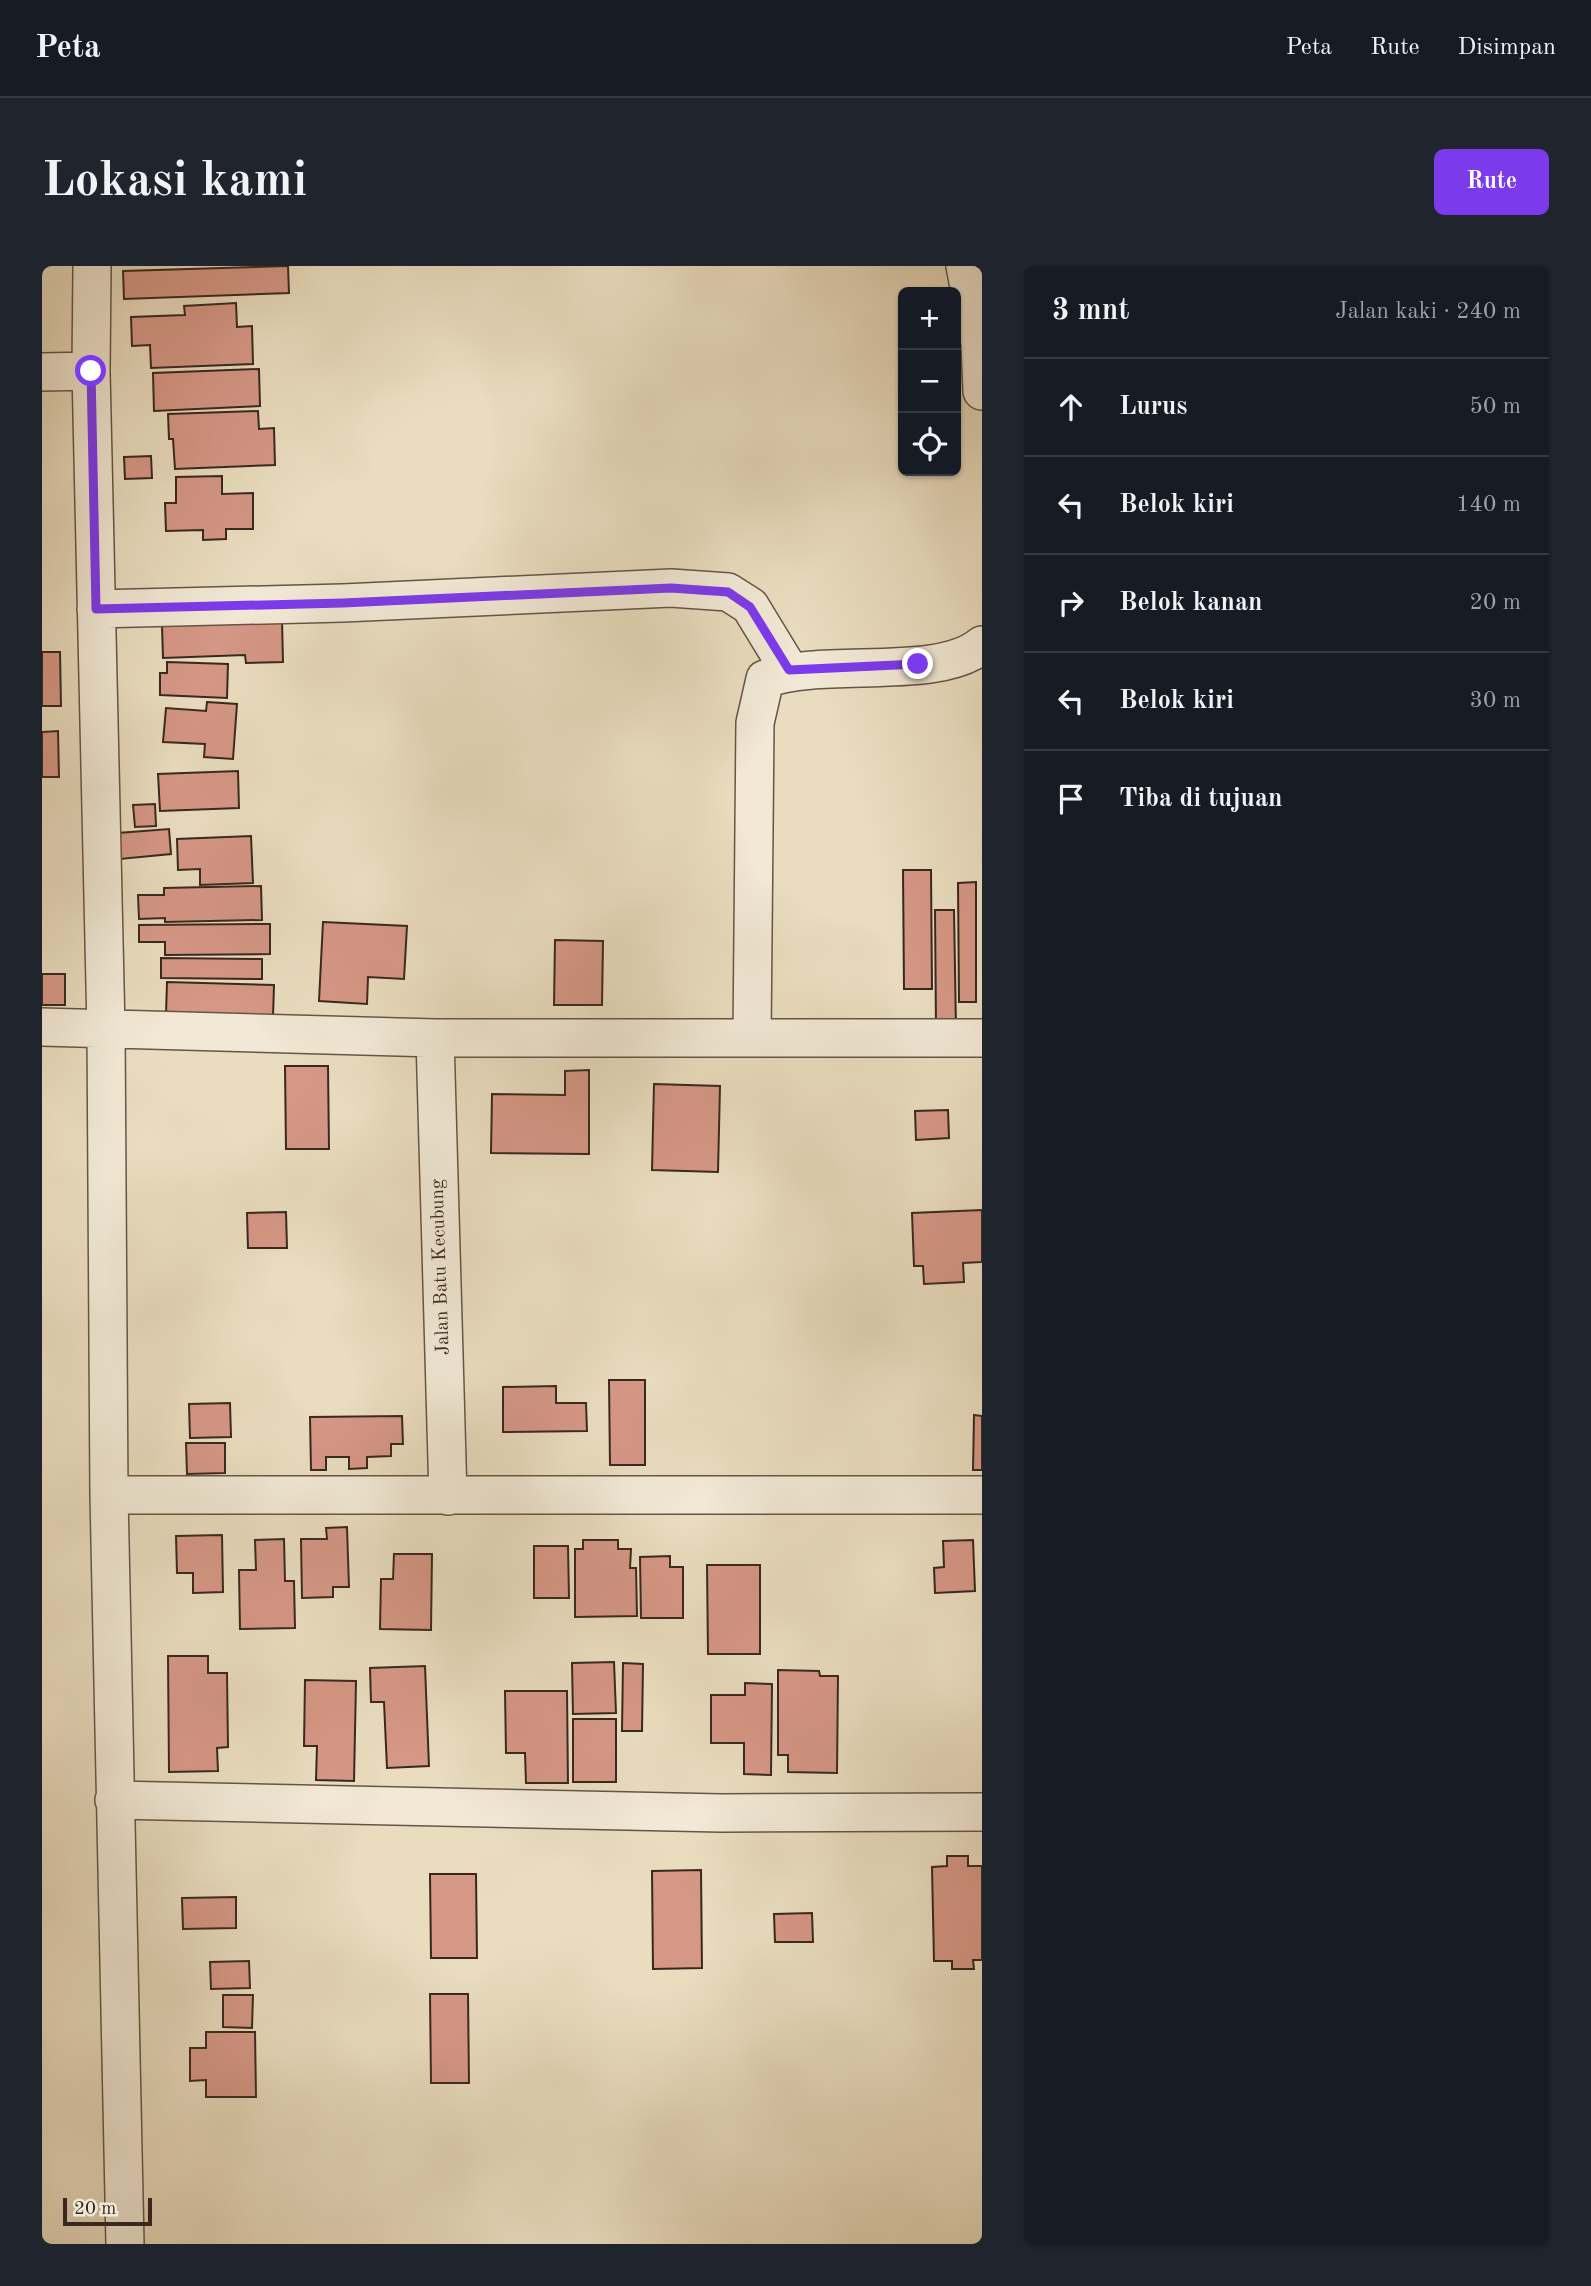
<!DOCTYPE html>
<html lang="id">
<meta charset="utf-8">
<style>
:root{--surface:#171b24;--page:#20242c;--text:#f1f3f6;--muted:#9ea1a6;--line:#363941;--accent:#7c3aed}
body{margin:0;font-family:"Old Standard TT",serif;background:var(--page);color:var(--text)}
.controls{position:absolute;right:21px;top:21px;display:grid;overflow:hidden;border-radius:10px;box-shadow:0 2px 5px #0004}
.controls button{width:63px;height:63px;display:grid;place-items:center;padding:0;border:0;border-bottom:2px solid var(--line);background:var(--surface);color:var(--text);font:35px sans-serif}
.scale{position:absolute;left:21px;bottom:18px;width:89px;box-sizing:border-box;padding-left:7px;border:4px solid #3a281e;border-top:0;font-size:19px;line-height:24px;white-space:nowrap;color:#3a281e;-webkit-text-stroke:5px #f1e8d5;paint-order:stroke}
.stop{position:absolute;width:21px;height:21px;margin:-16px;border:5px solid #7c3aed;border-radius:50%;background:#fff}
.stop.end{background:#7c3aed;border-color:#fff;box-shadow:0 2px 7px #0008}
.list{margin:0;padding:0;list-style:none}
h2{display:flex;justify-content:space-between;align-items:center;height:91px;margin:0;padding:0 28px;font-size:30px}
h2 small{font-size:23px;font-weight:400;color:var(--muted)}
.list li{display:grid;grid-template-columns:46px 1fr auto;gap:21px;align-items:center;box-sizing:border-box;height:98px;padding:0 28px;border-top:2px solid var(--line)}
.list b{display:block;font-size:26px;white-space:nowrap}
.list em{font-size:23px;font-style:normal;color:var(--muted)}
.icon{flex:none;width:38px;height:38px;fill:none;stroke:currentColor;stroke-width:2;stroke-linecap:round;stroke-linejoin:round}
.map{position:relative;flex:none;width:940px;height:1978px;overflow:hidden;border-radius:10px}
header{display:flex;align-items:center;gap:42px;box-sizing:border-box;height:98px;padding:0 35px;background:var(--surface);border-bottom:2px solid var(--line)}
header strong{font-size:33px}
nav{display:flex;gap:38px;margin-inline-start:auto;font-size:24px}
.intro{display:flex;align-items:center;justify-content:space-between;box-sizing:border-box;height:168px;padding:0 42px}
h1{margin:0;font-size:49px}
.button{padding:18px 32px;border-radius:10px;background:var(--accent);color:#fff;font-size:24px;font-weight:700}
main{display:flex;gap:42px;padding:0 42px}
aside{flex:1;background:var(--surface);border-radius:10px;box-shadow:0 2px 5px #0004}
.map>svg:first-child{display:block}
.building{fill:#d59786;stroke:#3a281e;stroke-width:2}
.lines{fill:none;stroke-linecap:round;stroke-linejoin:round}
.minor-casing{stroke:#665546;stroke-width:40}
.minor{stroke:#f1e8d5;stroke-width:37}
.route{stroke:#7c3aed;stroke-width:9}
.labels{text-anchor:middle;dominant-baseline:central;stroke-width:5;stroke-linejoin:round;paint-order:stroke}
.street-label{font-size:19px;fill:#3a281e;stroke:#f1e8d5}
</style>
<header>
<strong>Peta</strong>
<nav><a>Peta</a><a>Rute</a><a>Disimpan</a></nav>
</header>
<div class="intro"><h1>Lokasi kami</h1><a class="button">Rute</a></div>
<main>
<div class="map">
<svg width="940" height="1978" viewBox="0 0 940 1978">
<rect width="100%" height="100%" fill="#e9dcbf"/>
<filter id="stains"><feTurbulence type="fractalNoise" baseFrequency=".00286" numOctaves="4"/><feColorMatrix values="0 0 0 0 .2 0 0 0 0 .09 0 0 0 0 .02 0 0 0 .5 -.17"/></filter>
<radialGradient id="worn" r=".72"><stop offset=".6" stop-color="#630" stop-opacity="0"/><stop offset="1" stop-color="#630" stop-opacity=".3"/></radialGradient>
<!-- building -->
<path class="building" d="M246,0L247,27L82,33L81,5Z
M194,37L195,61L210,60L211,98L109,102L108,79L90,80L89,51L143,49L142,40Z
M217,103L218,140L112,145L111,107Z
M216,145L217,163L232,162L233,199L133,203L131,173H127L126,148Z
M109,190L110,212L83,213L82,191Z
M180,210V228L211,227V263H184V273L161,274V264L124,265L123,237H134V211Z
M240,354L241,396L204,397L203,389L121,392L120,359Z
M0,386H18L19,440H0Z
M125,396L186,398L185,432L118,429V407H125Z
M165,436L195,438L191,493L162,491L163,478L121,476L124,442L164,445Z
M16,465L17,511H0V466Z
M196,505L197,542L118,545L116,508Z
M113,538L114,560L93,561L91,539Z
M127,563L129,588L78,593L76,567Z
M209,570L211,617L158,619V603L136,604L135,573Z
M861,604H889L890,723H862Z
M934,616V736H917L916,617Z
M219,620L220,654L123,656V652L97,653L96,629H122V622Z
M893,644H912L914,762H894Z
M281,656L365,660L362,713L326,711L325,738L277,735Z
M228,658V688L123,689V676H97V659Z
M513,674L561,675L560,739H512Z
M119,692L220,693V713L119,712Z
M0,708H23V739H0Z
M125,716L232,719L231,751L124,748Z
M243,800H286L287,883H244Z
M547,804V888L449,887L450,828L523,829V805Z
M612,818L678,820L676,906L610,904Z
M906,844L907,872L874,874L873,845Z
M940,944V996L921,997L922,1016L882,1018L881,1000H872L870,947Z
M244,946L245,982H206L205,947Z
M567,1114H603V1199H568Z
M514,1120V1137H544L545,1165L461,1166V1121Z
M188,1137L189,1171L148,1172L147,1138Z
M932,1149L940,1150V1204H931Z
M360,1150L361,1178H349V1190L325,1191V1202L307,1203V1191H284V1204H269L268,1151Z
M144,1177H183V1207L145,1208Z
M305,1261L307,1321H291V1331L260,1332L259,1273H285L284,1262Z
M180,1269L181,1326L151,1327V1307H135L134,1270Z
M242,1273L243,1315H252L253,1362L198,1363L197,1304H214L213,1274Z
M541,1274H576V1283H589L588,1302H594L595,1350L533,1351V1283H541Z
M931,1274L933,1325L893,1327L892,1302L902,1301L901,1275Z
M492,1280H526L527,1332H492Z
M352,1288H390L389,1364L338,1363L339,1313H351Z
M628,1290V1301H641V1352H599L598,1291Z
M665,1299H718V1388H666Z
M126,1390H166V1407H185L186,1481L175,1482L176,1505L127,1506Z
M572,1396L574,1447L531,1448L530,1397Z
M581,1397L601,1398L600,1465H580Z
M383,1400L387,1500L345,1502L342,1436H329L328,1402Z
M736,1404L777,1405L778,1410H796L795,1507L746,1506V1489H736Z
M263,1414L314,1415L312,1515L274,1514L275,1480H262Z
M703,1417L730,1418L729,1509L702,1508V1477H669V1429H703Z
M463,1425H525L526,1517H484L483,1487H464Z
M531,1453H574V1516H531Z
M905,1590H926V1600H940V1694H931L932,1703H910V1695H892L890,1601L905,1600Z
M659,1604L660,1702L611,1703L610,1605Z
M388,1608H434L435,1692H389Z
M194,1631V1662L141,1663L140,1632Z
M770,1647L771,1676H733L732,1648Z
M207,1695L208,1722L169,1723L168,1696Z
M388,1728H426L427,1817H389Z
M181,1729H211L210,1762L181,1761Z
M164,1766H213L214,1831H164V1814L148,1815V1782H164Z"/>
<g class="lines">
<defs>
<path id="minor" d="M50,0L49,105L64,763L67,1229L83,1978
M923,0L938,78L940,125
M0,106L49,105
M54,343L301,337L629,322L686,326L708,340L747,404
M0,761L393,772H940
M393,772L406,1230
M710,772L713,457L723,413C782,391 896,416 940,379
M67,1229H940
M72,1534L679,1547L940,1546"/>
</defs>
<!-- minor casing -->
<use href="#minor" class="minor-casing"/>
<!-- minor -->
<use href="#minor" class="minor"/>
</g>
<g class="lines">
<!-- route -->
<path class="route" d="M49,105L54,343L301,337L629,322L686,326L708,341L747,404L876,398"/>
</g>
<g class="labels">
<!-- street labels -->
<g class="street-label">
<text transform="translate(399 1001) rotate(-92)">Jalan Batu Kecubung</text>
</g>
</g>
<rect width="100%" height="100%" filter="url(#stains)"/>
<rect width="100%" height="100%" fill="url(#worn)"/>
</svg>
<div class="controls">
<button>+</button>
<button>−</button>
<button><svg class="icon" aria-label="locate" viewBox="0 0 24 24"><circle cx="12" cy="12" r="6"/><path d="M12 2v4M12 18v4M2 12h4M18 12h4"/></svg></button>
</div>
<div class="scale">20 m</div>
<div class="stop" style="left:49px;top:105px"></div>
<div class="stop end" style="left:876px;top:398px"></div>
</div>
<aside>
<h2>3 mnt<small>Jalan kaki · 240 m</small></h2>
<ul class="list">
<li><svg class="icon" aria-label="ahead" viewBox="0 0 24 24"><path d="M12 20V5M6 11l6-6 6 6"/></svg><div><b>Lurus</b></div><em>50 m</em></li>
<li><svg class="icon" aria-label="left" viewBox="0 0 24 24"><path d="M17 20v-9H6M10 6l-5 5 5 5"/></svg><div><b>Belok kiri</b></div><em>140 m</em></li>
<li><svg class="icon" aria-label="right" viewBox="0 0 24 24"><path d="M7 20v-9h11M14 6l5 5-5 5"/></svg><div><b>Belok kanan</b></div><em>20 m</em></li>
<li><svg class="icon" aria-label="left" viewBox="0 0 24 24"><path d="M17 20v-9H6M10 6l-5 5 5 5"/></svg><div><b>Belok kiri</b></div><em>30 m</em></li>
<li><svg class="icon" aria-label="arrive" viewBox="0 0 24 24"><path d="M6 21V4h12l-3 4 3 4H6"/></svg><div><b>Tiba di tujuan</b></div></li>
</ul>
</aside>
</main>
